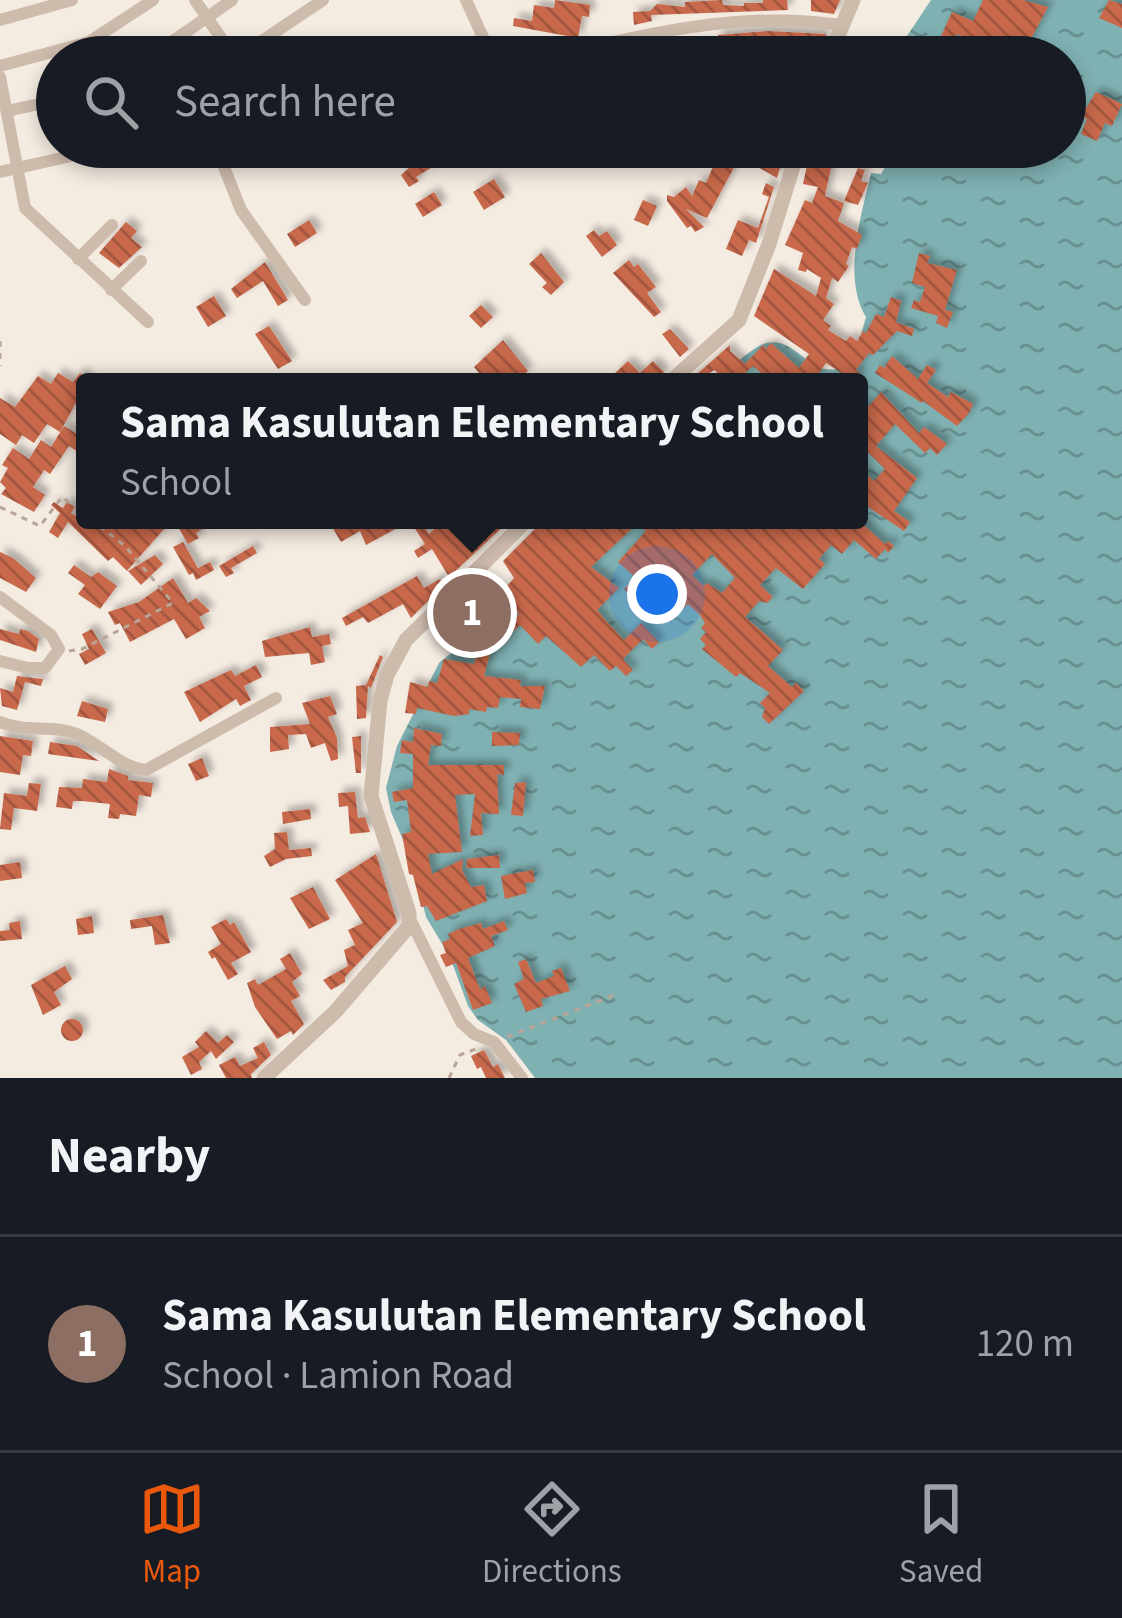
<!DOCTYPE html>
<meta charset="utf-8">
<style>
:root{--surface:#171b24;--page:#242831;--text:#f1f3f6;--muted:#9ea1a6;--line:#363941;--accent:#ea580c}
body{margin:0;font-family:"Source Sans 3",sans-serif;background:var(--page);color:var(--text)}
.you{position:absolute;left:657px;top:594px;width:42px;height:42px;margin:-30px;border:9px solid #fff;border-radius:50%;background:#1a73e8;box-shadow:0 0 0 18px #1a73e833}
.badge{display:grid;place-items:center;width:78px;height:78px;border-radius:50%;background:var(--accent);color:#fff;font-size:39px;font-weight:700}
.pin{position:absolute;translate:-50% -50%;border:6px solid #fff;box-shadow:0 3px 12px #0006}
.popup{position:absolute;left:76px;top:373px;width:792px;height:156px;box-sizing:border-box;display:grid;place-content:center;border-radius:12px;background:var(--surface);filter:drop-shadow(0 3px 9px #0005);font-size:39px;white-space:nowrap;color:var(--muted)}
.popup b{font-size:45px;color:var(--text)}
.popup::after{content:'';position:absolute;left:50%;top:100%;margin-left:-24px;border:24px solid transparent;border-top-color:var(--surface)}
.list{margin:0;padding:0;list-style:none}
h2{display:flex;justify-content:space-between;align-items:center;height:156px;margin:0;padding:0 48px;font-size:51px}
h2 small{font-size:39px;font-weight:400;color:var(--muted)}
.list li{display:grid;grid-template-columns:78px 1fr auto;gap:36px;align-items:center;box-sizing:border-box;height:216px;padding:0 48px;border-top:3px solid var(--line)}
.list b{display:block;font-size:45px;white-space:nowrap}
.list p{margin:0;font-size:39px;white-space:nowrap;color:var(--muted)}
.list em{font-size:39px;font-style:normal;color:var(--muted)}
.icon{flex:none;width:66px;height:66px;fill:none;stroke:currentColor;stroke-width:2;stroke-linecap:round;stroke-linejoin:round}
.map{position:relative;flex:none;width:1122px;height:1078px;overflow:hidden}
.search{position:absolute;background:var(--surface);box-shadow:0 6px 18px #0003;left:36px;right:36px;top:36px;height:132px;display:flex;align-items:center;gap:30px;box-sizing:border-box;padding:0 42px;border-radius:66px;color:var(--muted);font-size:45px}
.sheet{height:372px;background:var(--surface)}
nav{display:flex;justify-content:space-around;align-items:center;box-sizing:border-box;height:168px;border-top:3px solid var(--line);background:var(--surface);font-size:33px;color:var(--muted)}
nav a{display:grid;justify-items:center;gap:6px}
nav .on{color:var(--accent)}
.map>svg:first-child{display:block}
.water{fill:url(#water-ripples)}
.building{fill:url(#building-back-hatch);fill-rule:evenodd;filter:url(#shadow)}
.lines{fill:none;stroke-linecap:round;stroke-linejoin:round}
.path{stroke:#b9a596;stroke-width:3;stroke-dasharray:6 6;stroke-linecap:butt}
.minor{stroke:#cdbbac;stroke-width:12}
.tertiary{stroke:#cdbbac;stroke-width:15}
</style>
<div class="map">
<svg width="1122" height="1078" viewBox="0 0 1122 1078">
<defs>
<pattern id="water-ripples" width="26" height="14" patternUnits="userSpaceOnUse" patternTransform="scale(3)"><rect width="26" height="14" fill="#7fb0b2"/><path d="M2 4q2-2 4 0t4 0M15 11q2-2 4 0t4 0" fill="none" stroke="#699091"/></pattern>
<pattern id="building-back-hatch" width="6" height="6" patternUnits="userSpaceOnUse" patternTransform="scale(3)"><rect width="6" height="6" fill="#c8694b"/><path d="M-1 5l2 2M0 0l6 6M5-1l2 2" fill="none" stroke="#a4573f"/></pattern>
<filter id="shadow"><feDropShadow dx="5.5" dy="-5.5" stdDeviation="3" flood-color="#0004"/></filter>
</defs>
<rect width="100%" height="100%" fill="#f4ebe1"/>
<!-- water -->
<path class="water" d="M931,0H1122V1078H535L506,1040L478,1020L468,1006L450,957L426,917L412,861L391,812L386,788L397,746L439,663L470,638L487,606L510,585L553,520H859V382H713C727,371 743,355 759,346C792,329 806,375 836,369L860,338L866,317C842,277 861,217 871,173L881,174L888,162L862,147H1065V57H893Z"/>
<!-- building -->
<path class="building" d="M555,0L590,5L589,17L582,16L578,38L513,26L514,18L532,21L534,5L554,8Z
M722,0L723,5L744,6V3H763V0H787L788,10L651,15L652,21L634,25L633,12L650,11L657,4L685,7V2Z
M811,0H840L834,14L811,11Z
M983,0H1023L1048,7L1027,46L1051,57H1021L1001,49L997,57H974L967,54L973,41L957,34L947,56L939,53L945,38L941,36L952,12L973,21Z
M1109,0L1122,4V28L1099,18Z
M768,31L826,34L817,57L786,55L785,42L769,43V57H690V47L716,45L718,35Z
M1096,92L1122,104L1112,126L1105,123L1097,141L1081,134L1087,119L1081,116Z
M783,147H786L777,178L749,162L753,152L776,162Z
M811,147H824L820,165L831,168L825,196L844,203L838,221L862,235L857,249L852,247L846,264L849,266L838,282L832,278L826,298L834,304L823,320L831,326L828,330L846,341L850,336L857,341L863,331L866,333L876,314L884,317L891,297L901,301L896,322L914,329L912,336L897,331L873,355L869,353L856,370L861,374L856,382H845L848,377L826,363L813,382L805,377L800,382H771L753,366L735,382H728L714,370L697,382H688L730,345V351L745,364L763,345L766,349L771,343L799,368L809,354L754,316L774,269L816,296L821,278L807,269L806,272L798,270L803,253L785,245L805,200L812,203L818,187L803,184Z
M720,150L739,158L707,218L686,209L704,227L695,232L691,226L687,228L667,201V195L674,197L686,187L692,196L699,180L706,183Z
M426,153L434,166L416,177L419,181L409,187L401,175Z
M858,168L865,170L861,181L868,183L858,205L844,201Z
M494,179L505,197L484,210L473,192Z
M766,183L774,187L756,243L749,240L742,256L726,249L738,220L758,228L769,197L762,194Z
M434,192L442,205L423,217L415,204Z
M643,200L657,206L648,226L634,220Z
M309,220L317,233L295,247L287,234Z
M126,222L137,231L131,238L142,247L119,268L99,253Z
M594,230L599,236L607,231L617,245L602,257L586,236Z
M541,253L564,282L551,295L542,287L547,283L529,264Z
M919,253L930,256L927,263L957,270L945,310L953,312L947,328L936,323L938,316L911,308L914,300L920,302L925,287L912,283Z
M629,260L634,267L638,264L656,287L647,293L661,312L654,317L613,273Z
M265,262L288,300L278,306L263,281L237,298L231,289Z
M214,296L226,316L208,327L196,307Z
M481,305L493,317L481,328L469,316Z
M269,326L292,361L278,369L255,334Z
M670,329L689,349L680,357L662,334Z
M503,340L528,371L516,381L511,375L505,380L501,376L495,381L490,375L485,380L474,367Z
M892,356L918,379L927,365L936,370L927,383L948,397L951,392L973,404L969,413L957,426L923,401L922,403L875,373L880,365L884,368Z
M628,361L640,373L653,361L664,372L655,382H624L615,373Z
M58,373L73,382L80,373L89,379L60,432L47,424L34,443L22,435L16,445L0,434V398L15,407L38,376L51,384Z
M881,392L919,433L924,427L947,444L937,455L930,448L925,453L895,424L876,446L917,478L894,511L910,522L904,531L865,505L859,514V467L874,481L885,469L859,444L867,430L859,423V409L864,403L868,407Z
M64,426L79,435L85,426V441L78,452L69,446L50,474L44,470L33,487L45,495L34,512L1,494L6,488L0,482L8,468L2,465L13,448L29,459L41,440L51,447Z
M54,502L63,508L67,502L75,507L71,513L82,520H172L127,571L113,557L108,561L68,522L58,538L49,532L60,513L51,505Z
M174,520H211L200,526L202,529L196,533L199,538L188,544Z
M328,520H421L429,534L442,522L450,528L458,520H484L493,530L503,520H510L449,577L432,549L418,558L414,551L425,544L410,521L366,545L360,531L341,542Z
M539,520H603L611,524L615,520H652L664,530L673,520H761L768,526L774,520H858L885,544L888,541L894,546L888,553L885,549L876,559L854,540L842,554L831,545L819,559L825,564L803,589L776,568L760,585L773,597L767,603L759,601L745,617L783,650L768,666L792,687L796,683L804,691L769,724L762,717L765,708L760,703L770,693L740,673L736,677L702,649L706,645L700,639L706,632L701,628L705,623L700,615L688,604L682,610L673,602L653,621L624,589L636,578L618,562L646,531L638,523L591,567L619,588L597,610L608,623L624,640L641,623L659,642L652,649L643,639L623,659L633,670L626,676L616,666L610,671L594,655L581,667L546,636L538,644L520,625L490,653L484,676L521,680L520,686H545L540,709L520,707L521,699L500,697L498,708L487,707L486,712L469,709V714L454,716L417,708L416,714L405,713L410,682L428,687L429,681L437,683L444,659L474,664L478,649L475,645L500,620L507,626L519,614L502,592L514,578L503,561L535,529ZM712,554L735,578L722,593L707,583L704,586L692,575Z
M183,542L198,568L210,562L214,570L196,580L193,573L189,575L173,547Z
M253,546L257,553L231,568L234,573L226,577L219,566Z
M0,552L13,558L36,578L26,592L0,578Z
M155,555L163,564L141,585L128,571Z
M74,565L91,577L98,572L117,586L100,609L78,594L85,585L68,573Z
M417,576L424,588L440,579L444,585L411,618L403,604L368,623L363,617L346,626L342,618Z
M173,578L188,603L196,598L210,611L199,617L205,628L186,639L174,619L130,642L120,623L115,625L108,612L139,602Z
M467,598L480,611L467,623L454,611Z
M310,627L312,637L329,634L331,644L322,646L325,662L311,665L309,653L265,657L262,641Z
M0,629L19,634L20,629L28,631L39,639L36,652L0,640Z
M92,629L106,653L85,665L79,654L89,649L82,634Z
M380,655L383,657L371,688L368,686L366,718L357,719L356,686L366,685Z
M256,665L262,677L244,686L251,700L240,706L236,699L200,722L184,692L231,670L235,676Z
M17,676L43,679L41,686L25,682L17,710L2,706L0,688L13,692Z
M330,696L337,714L328,717L337,738L338,759L331,761L325,743L311,748L306,734L288,735L289,749L270,752V727L310,724L302,703Z
M82,701L108,709L105,722L77,716Z
M414,728L442,734L441,746L431,745L428,765H504V775L497,774L499,814L481,813L483,835L470,836L475,794L455,795L462,852L428,854L432,874L463,859L462,870L471,887L484,885L487,901L436,921L427,906L421,907L413,875L409,874L402,834L411,832L407,800L394,802L392,792L413,788V754L400,753L402,740L413,742Z
M492,732L520,733L519,745L492,746Z
M0,736L33,741L31,756L23,755L20,775L0,772Z
M361,736V773H356L352,737Z
M50,742L77,746L99,761L48,754Z
M202,758L209,776L196,781L188,764Z
M109,769L128,776V780L153,783L151,797L139,795L136,816L120,814L119,819L108,818L110,804L82,801H73L72,809L56,807L59,787L82,788L83,779L107,782Z
M526,782L523,816L511,815L515,783Z
M29,783L41,784L37,811L14,808L11,830L0,829L4,793L27,796Z
M355,792L358,818L365,817L370,832L350,834L348,806L339,807L338,793Z
M310,809L311,819L283,824L282,812Z
M287,832L289,850L311,848L312,856L286,859L270,867L264,856L275,849L274,833Z
M376,854L397,922L345,977V982L331,990L323,980L348,966L344,950L355,945L348,930L363,923L335,880Z
M499,855L500,868H466L467,859Z
M20,862L22,878L0,881V865Z
M533,870L535,882L525,883L527,893L505,899L501,876Z
M313,887L330,919L309,929L290,898Z
M163,915L170,943L155,945L152,926L131,929L130,920Z
M92,916L94,933L78,935L76,919Z
M226,919L230,925L234,922L251,952L231,963L238,974L228,980L215,957L212,959L208,952L221,944L211,927Z
M20,921L22,939L0,941V931L10,930L9,923Z
M504,921L508,930L491,936L495,946L468,958L480,989L485,986L492,1003L473,1010L456,963L446,967L440,955L446,953L442,942L450,939L448,934L459,929L481,923L483,929Z
M290,953L302,974L292,982L300,996L291,1001L304,1024L293,1035L291,1031L277,1039L255,1007L247,983L255,979L258,985L286,969L280,959Z
M526,959L536,983L554,976L552,971L561,968L570,991L541,999L543,1006L526,1012L514,984L524,979L518,962Z
M65,966L72,979L54,992L61,1005L43,1015L31,985Z
M61 1030a11 11 0 1 1 22 0a11 11 0 1 1-22 0Z
M206,1031L218,1043L227,1035L234,1042L216,1059L211,1051L199,1062L202,1069L191,1075L182,1057L199,1047L195,1042Z
M264,1042L271,1055L251,1074L252,1078H226L219,1065L235,1057L240,1066L258,1058L253,1048Z
M484,1050L493,1067L498,1064L505,1078H486L481,1067L477,1069L471,1056Z"/>
<g class="lines">
<!-- path -->
<path class="path" d="M0,341V366
M0,507L40,526L62,497L85,515
M69,651L82,649L173,603L125,546L92,520
M507,1037L617,994
M449,1078L460,1055L481,1047"/>
<!-- minor -->
<path class="minor" d="M195,0L234,57
M466,0L492,57
M0,20L72,0
M150,57L232,0
M238,57L323,0
M549,57C643,34 744,10 841,25
M0,66L89,42L153,0
M0,77L25,208L148,322
M7,111L57,100
M216,147L241,210L305,300
M0,172L111,147
M78,259L112,225
M111,290L141,261
M0,597L51,635L59,649L45,668H28L0,661
M0,722C26,733 52,724 77,734C100,744 122,768 146,770L276,698
M411,921L461,1022L474,1034L494,1042L522,1078"/>
<!-- tertiary -->
<path class="tertiary" d="M829,57L853,0
M670,382L739,320L769,244L799,147
M264,1078L335,1012L409,926V913L371,796L380,701L387,675L406,640L527,520"/>
</g>
</svg>
<div class="you"></div>
<div class="pin badge" style="left:472px;top:613px;background:#8d6e63">1</div>
<div class="popup"><b>Sama Kasulutan Elementary School</b>School</div>
<div class="search"><svg class="icon" aria-label="search" viewBox="0 0 24 24"><circle cx="10" cy="10" r="6"/><path d="M15 15l6 6"/></svg>Search here</div>
</div>
<section class="sheet">
<h2>Nearby<small></small></h2>
<ul class="list">
<li><span class="badge" style="background:#8d6e63">1</span><div><b>Sama Kasulutan Elementary School</b><p>School · Lamion Road</p></div><em>120 m</em></li>
</ul>
</section>
<nav>
<a class="on"><svg class="icon" aria-label="map" viewBox="0 0 24 24"><path d="M3 6l6-2 6 2 6-2v14l-6 2-6-2-6 2zM9 4v14M15 6v14"/></svg>Map</a>
<a><svg class="icon" aria-label="directions" viewBox="0 0 24 24"><path d="M12 3l9 9-9 9-9-9zM9 14v-3h6M13 9l2 2-2 2"/></svg>Directions</a>
<a><svg class="icon" aria-label="saved" viewBox="0 0 24 24"><path d="M7 4h10v16l-5-4-5 4z"/></svg>Saved</a>
</nav>
